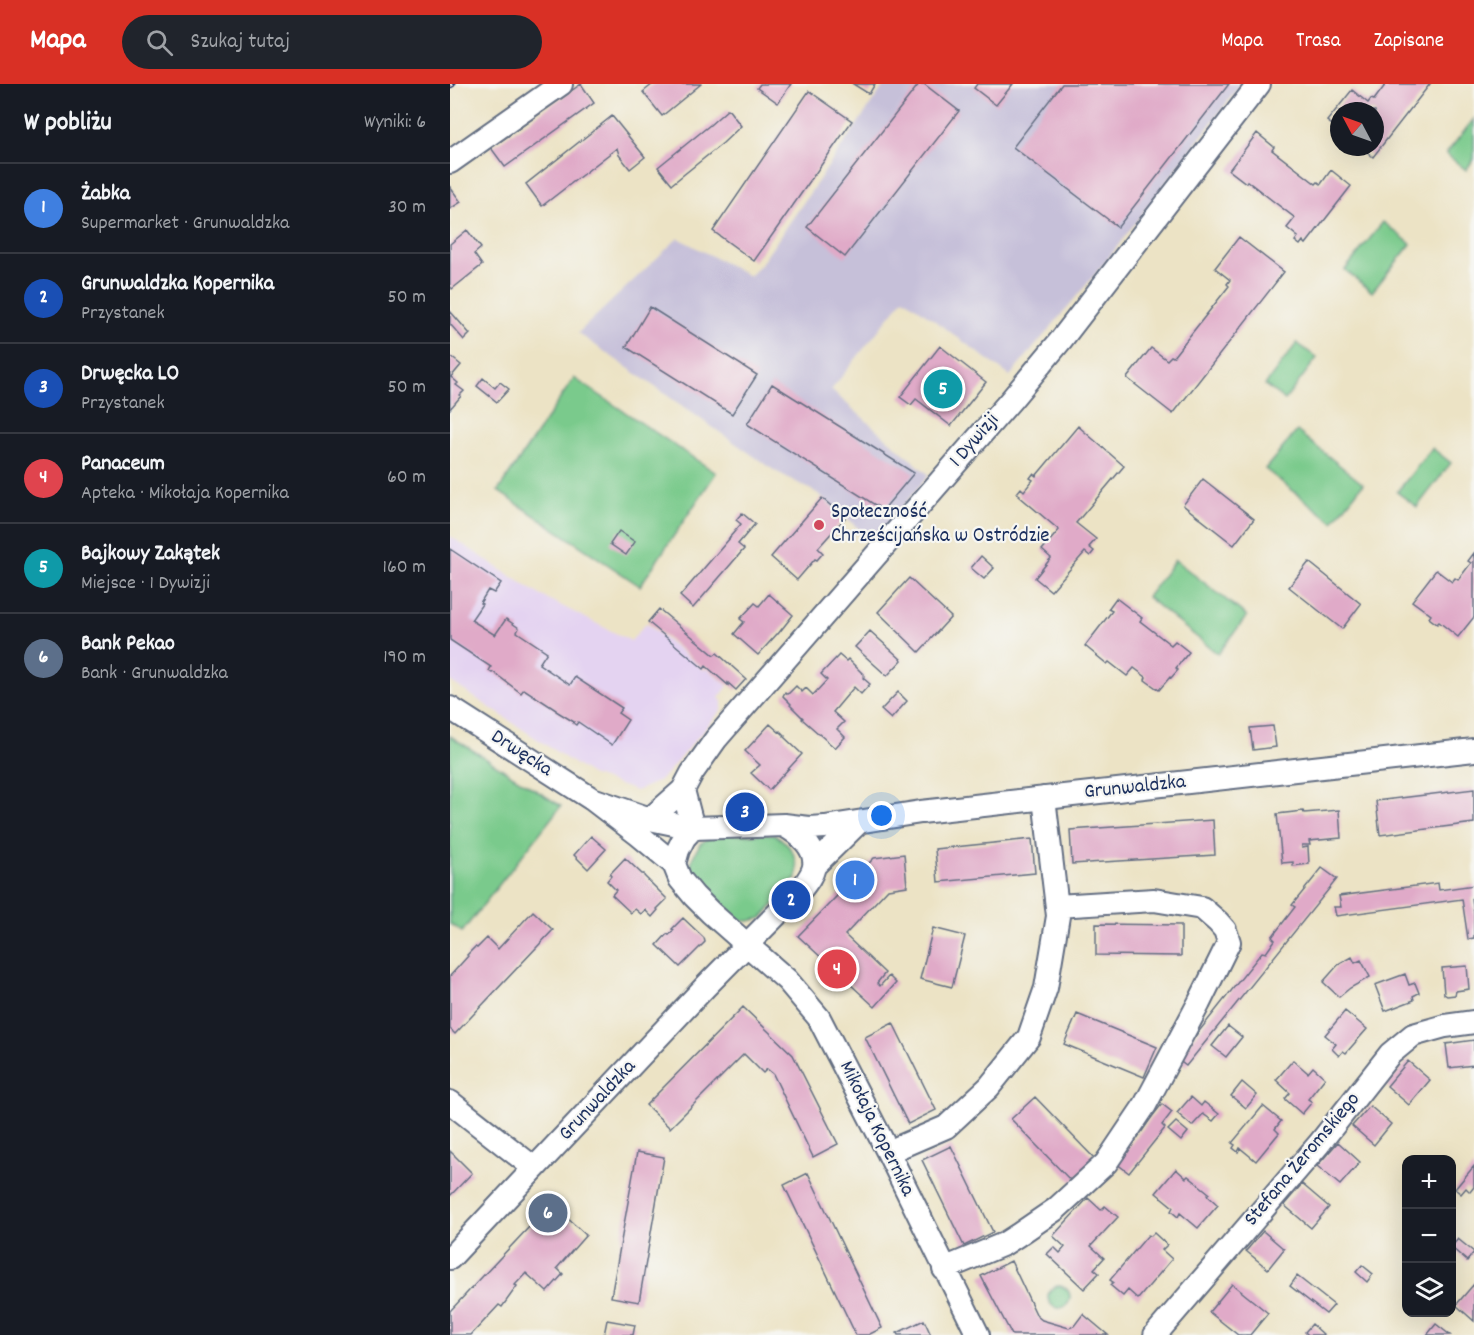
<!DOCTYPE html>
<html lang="pl">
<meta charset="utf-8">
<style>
:root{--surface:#171b24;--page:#20242c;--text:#f1f3f6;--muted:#9ea1a6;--line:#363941;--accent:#d93025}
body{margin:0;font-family:Dekko,sans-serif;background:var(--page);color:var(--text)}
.controls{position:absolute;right:18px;bottom:18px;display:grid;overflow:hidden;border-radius:12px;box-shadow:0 6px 24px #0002}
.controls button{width:54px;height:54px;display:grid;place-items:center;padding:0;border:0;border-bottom:2px solid var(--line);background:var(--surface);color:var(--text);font:30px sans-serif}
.compass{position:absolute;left:880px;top:18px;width:54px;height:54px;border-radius:50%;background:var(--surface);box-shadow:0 6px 24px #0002;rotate:311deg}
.you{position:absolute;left:432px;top:732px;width:21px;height:21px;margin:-15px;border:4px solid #fff;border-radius:50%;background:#1a73e8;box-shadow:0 0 0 9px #1a73e833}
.badge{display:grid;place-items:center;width:39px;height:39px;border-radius:50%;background:var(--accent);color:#fff;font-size:20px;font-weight:700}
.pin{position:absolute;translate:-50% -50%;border:3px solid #fff;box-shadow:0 2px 6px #0006}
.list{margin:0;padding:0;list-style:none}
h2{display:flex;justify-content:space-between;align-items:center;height:78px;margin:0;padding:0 24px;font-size:26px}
h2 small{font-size:20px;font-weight:400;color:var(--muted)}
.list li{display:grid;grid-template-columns:39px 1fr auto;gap:18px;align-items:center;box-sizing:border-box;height:90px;padding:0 24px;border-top:2px solid var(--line)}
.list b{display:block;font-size:22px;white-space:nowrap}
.list p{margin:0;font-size:20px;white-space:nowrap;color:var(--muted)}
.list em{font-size:20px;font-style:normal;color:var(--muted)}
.icon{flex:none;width:33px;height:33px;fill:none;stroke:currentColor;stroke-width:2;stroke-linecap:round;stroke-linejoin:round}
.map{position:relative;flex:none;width:1024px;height:1251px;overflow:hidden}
header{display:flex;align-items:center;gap:36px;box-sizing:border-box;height:84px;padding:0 30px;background:var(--accent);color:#fff}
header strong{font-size:28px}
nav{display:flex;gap:33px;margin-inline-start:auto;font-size:21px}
.search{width:420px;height:54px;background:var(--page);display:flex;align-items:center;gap:15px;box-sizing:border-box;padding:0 21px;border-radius:33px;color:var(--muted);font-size:22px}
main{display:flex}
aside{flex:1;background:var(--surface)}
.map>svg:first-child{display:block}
.built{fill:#e4d3f1}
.industrial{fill:#c6c0d9}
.green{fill:#7aca8c;stroke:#4a7c75;stroke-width:1.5}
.building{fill:#e0aac8}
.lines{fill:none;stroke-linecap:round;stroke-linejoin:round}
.minor-casing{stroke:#646e82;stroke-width:26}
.minor{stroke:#fff;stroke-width:22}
.rail-casing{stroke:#1b2f5e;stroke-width:7}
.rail{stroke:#f6f6f2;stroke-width:4.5;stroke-dasharray:14;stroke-linecap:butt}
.poi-dot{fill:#d1495b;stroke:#f6f6f2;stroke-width:2}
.labels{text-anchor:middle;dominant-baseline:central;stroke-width:4.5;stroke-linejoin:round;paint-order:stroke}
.street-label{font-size:21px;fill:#1b2f5e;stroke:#f6f6f2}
.poi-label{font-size:21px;fill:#1b2f5e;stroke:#f6f6f2;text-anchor:start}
</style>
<header>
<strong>Mapa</strong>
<div class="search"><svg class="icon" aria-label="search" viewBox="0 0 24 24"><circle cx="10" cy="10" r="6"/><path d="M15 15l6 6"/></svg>Szukaj tutaj</div>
<nav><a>Mapa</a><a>Trasa</a><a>Zapisane</a></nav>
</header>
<main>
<aside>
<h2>W pobliżu<small>Wyniki: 6</small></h2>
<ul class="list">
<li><span class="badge" style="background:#3f7fe0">1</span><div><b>Żabka</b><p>Supermarket · Grunwaldzka</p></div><em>30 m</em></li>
<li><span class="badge" style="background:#1a4fb4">2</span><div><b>Grunwaldzka Kopernika</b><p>Przystanek</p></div><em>50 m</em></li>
<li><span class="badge" style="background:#1a4fb4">3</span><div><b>Drwęcka LO</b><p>Przystanek</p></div><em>50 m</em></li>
<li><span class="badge" style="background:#e0444e">4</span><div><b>Panaceum</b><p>Apteka · Mikołaja Kopernika</p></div><em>60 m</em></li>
<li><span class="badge" style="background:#0f9aa8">5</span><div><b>Bajkowy Zakątek</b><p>Miejsce · 1 Dywizji</p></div><em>160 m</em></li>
<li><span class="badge" style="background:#5c6f8a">6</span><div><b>Bank Pekao</b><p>Bank · Grunwaldzka</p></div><em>190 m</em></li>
</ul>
</aside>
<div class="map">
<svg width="1024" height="1251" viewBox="0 0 1024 1251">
<rect width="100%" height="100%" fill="#f6f6f2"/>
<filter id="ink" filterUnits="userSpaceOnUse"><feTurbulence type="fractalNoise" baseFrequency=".0167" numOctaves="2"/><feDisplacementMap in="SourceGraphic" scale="12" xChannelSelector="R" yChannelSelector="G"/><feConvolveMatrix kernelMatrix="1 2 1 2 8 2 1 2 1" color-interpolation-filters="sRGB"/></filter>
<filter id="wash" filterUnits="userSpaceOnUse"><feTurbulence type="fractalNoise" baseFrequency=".008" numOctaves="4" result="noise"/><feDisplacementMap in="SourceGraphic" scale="24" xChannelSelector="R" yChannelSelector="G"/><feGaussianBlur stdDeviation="1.35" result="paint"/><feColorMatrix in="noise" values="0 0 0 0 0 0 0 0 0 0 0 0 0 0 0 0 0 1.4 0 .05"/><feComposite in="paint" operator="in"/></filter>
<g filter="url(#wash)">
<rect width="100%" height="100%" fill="#ece3c5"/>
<!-- built -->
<path class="built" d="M0,452L90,511L181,557L196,539L254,586L257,584L278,602L269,614L272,617V625L211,696L186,707L141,691L0,597Z"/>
<!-- industrial -->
<path class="industrial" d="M435,0H791L657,176L560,292L454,214L381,306L479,391L423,457L367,409L325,387L128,249L228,154L299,192L311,180Z"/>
<!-- green -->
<path class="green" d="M1024,35V75L1016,86L996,70Z
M933,138L961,160L922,208L895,186Z
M847,259L867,274L835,316L815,301Z
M124,294L266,389L190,502L48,407Z
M847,347L913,400L883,438L815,385Z
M982,364L1001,379L967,423L947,408Z
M725,476L797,532L768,570L697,513Z
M0,652L111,722L12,848L0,840Z
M264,750H324C341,760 349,774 347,794L312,834L299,837L282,836L243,796L241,780L243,773L250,760Z
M598 1213a11 11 0 1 1 22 0a11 11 0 1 1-22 0Z"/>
<g id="blocks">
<!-- building -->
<path class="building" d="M131,0L144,19L55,83L41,64Z
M203,0H251L212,32L193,8Z
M310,0H341L328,19L307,4Z
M403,0H425L419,10Z
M469,0H474L509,27L395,173L357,143Z
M527,0H563L546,21L524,4Z
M612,0H779L668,143L563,63Z
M936,0H980L923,73L911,63H925V27H889V46L877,37L902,6L918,19L921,15L924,16Z
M359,7L402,37L304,177L263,147Z
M278,25L291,42L273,59L222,100L208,83L260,41Z
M162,32L195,73L180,85L169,71L167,64L92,122L76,100Z
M807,49L824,63L822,66L866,100L868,98L871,100L881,86L901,102L856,160L853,157L850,161L845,157L848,153L837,144L845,134L797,97L796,99L779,86Z
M0,103L11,118L0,125Z
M17,146L31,164L24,170L32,181L2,205L0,202V160Z
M789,153L834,188L723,330L677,294L701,264L717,276L721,272L723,273L779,202L777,200L780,196L765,184Z
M200,223L307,291L282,330L176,263Z
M0,227L20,250L14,256L0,240Z
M490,262L536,298L501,342L466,315L461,321L450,313Z
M0,272L11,281L1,293L8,299L6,301L14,307L10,311L11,312L0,325Z
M33,294L45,304L50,298L59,305L47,318L27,302Z
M322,300L464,389L433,426L297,340Z
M628,342L674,382L626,439L646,455L639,463L644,467L640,472L635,468L601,507L585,494L601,474L592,466L609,446L569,412L570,411L567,409L571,404L574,407L583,396L580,394L583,390L586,392Z
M753,395L804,435L784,461L733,421Z
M372,414L395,434L368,464L373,469L367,476L365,475L347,496L321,473Z
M292,429L305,440L288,460L294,465L243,524L230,512L280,454H279L291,440L286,436Z
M169,447L185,458L176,471L160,460Z
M0,465L51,499L44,509L38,506L30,519L32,520L21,536L45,551L56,535L69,544L67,548L97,568L89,580L120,601L125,593L172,624L168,629L178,636L162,661L128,638L126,641L123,639L124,638L106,627V626L74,605L71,609L43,588L42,589L39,587L41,583L0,556Z
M1024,469V533L1008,553L989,538L987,540L979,534L981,531L962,517L986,486L1002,498L1005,494L1008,496L1021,479L1018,477Z
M531,472L544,484L534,495L521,484Z
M859,478L911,520L892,545L839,503Z
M459,494L501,533L469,568L428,528Z
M319,510L343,531L328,550H327L308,571L284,550L294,538L290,535L305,519L309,522Z
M666,514L692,534L690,537L721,561L725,557L739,568L726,584L728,586L721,594L720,593L709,606L695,596L696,593L684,584L677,592L659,578L657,580L635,562L662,527L658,525Z
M209,525L264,571L267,569L296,595L286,606L278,599V601L256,582L254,585L198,538Z
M420,547L452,576L437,592L405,563Z
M389,571L396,577L398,575L415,592L413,594L420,600L411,610L404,603L383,628L394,638L387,645L395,653L385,664L352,635L353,634L340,621L341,620L333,612L335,608L338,610L346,602L352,608L356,604L363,611L377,596L371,590Z
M448,608L457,617L441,635L431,626Z
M320,640L329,648L330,647L335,652L334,653L352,670L319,706L301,689L310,681L295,667Z
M823,642L826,663L803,666L800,644Z
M1024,705V739L930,751L926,717Z
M889,726L891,754L859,757L860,761H852V764L858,763L859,780L843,782V778L832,779L827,730L853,727L854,729Z
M763,736L765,771L622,780L620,746Z
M141,752L156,765L138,785L124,771Z
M582,755L585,789L488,798L485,765Z
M454,770L457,802L438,805L395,851L435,889L427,899L430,902L439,892L446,899L425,923L348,852L424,774Z
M175,774L192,790H194V792L217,815L207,825L208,826L202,833L195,826L191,830L185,825L181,829L162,811L166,806L157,797L161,792L160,790Z
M872,784L887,795L736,982L727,975L812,868L816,869L825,856L822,853L845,823L842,821Z
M988,799L989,806L1024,801V814H1022L1024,829V854L1018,855L1012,815L886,832L884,823H891L889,812Z
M83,827L103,846L5,950L0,945V892L18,872L17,871L25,863L27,864L37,854L48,865Z
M233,834L254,854L255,858L230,883L207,861L217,850L219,851L224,846L222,845Z
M646,840L731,841V872L646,871Z
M483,844L515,852L502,903L470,895Z
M902,873L905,879L911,876L920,893L900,904L889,913L873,898L888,881Z
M1017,882L1019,905L1006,907L1005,911L997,912L994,910L992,884Z
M955,890L959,901L965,899L969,909L963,912L964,916L935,927L925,901Z
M293,923L343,971L388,1060L363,1073L323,990L317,985L313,989L294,970L220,1044L196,1021Z
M895,927L917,945L896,969L893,967L889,972L882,965L886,960L875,951Z
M627,930L707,963L694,993L614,960Z
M443,939L486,1026L458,1040L415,953Z
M778,942L792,953L776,973L762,962Z
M1024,956V981L999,984L996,960Z
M843,976L858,989L863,983L875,994L858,1015L862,1018L852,1030L835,1015L840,1009L826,996Z
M958,977L980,996L959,1021L937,1002Z
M792,998L807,1011L796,1024L781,1012Z
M585,1013L645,1075L622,1098L561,1035Z
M741,1013L751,1022L754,1018L769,1030L763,1037L753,1030L742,1042L727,1029Z
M712,1020L722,1028L712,1041L715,1044L679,1089L666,1079Z
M813,1022L831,1037L825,1045L829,1049L806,1077L790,1064L788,1068L783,1064L785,1061L782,1059Z
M920,1022L941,1040L924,1061L902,1042Z
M726,1038L738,1048L731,1057L718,1046Z
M888,1058L910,1078L890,1101L867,1082Z
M501,1062L543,1148L514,1162L472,1076Z
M0,1067L22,1089L0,1112Z
M187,1068L214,1073L189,1218L161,1213Z
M1024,1082V1103L1020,1108L1016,1104L1011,1110L1005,1105Z
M726,1085L736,1094L738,1092L759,1109L757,1111L768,1121L748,1144L730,1129L728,1133L721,1127L723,1123L706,1109Z
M358,1089L432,1244L418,1251H406L334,1101Z
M852,1100L879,1123L861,1144L834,1121Z
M638,1114L651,1126L655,1122L668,1133L641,1162L654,1174L644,1185L649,1189L634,1205L597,1170L604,1163L610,1169L615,1163L603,1152Z
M105,1123L136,1151L107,1184L113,1190L97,1208L76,1189L65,1201L67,1202L52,1223L49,1221L21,1251H0V1227L97,1124Z
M813,1147L834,1165L818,1185L796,1167Z
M704,1149L717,1161L712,1166L722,1175L688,1215L678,1206L673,1212L660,1201L663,1198L660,1196L698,1151L701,1152Z
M1008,1155L1024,1168L1017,1177L1002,1164V1162Z
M561,1177L587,1232L592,1236L619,1244L624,1242L633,1230L658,1251H562L531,1192Z
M912,1181L923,1190L917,1198L906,1188Z
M847,1192L884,1221L876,1230L840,1202Z
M782,1200L818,1229L800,1251H788L759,1228Z
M1024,1200V1237L1006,1221Z
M157,1236L185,1241L183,1251H154Z
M474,1236L481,1251H448L447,1249Z
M862,1240L874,1251H858L855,1248Z
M986,1240L1000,1251H977Z"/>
</g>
</g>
<g filter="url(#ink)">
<use href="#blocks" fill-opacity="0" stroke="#646e82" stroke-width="1.5"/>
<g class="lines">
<defs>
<path id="minor" d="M0,78L111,0
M0,624L142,715L189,751L224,780
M142,715L200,735L243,744L334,741L359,744L375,743L471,728L1024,666
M200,735L233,706
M243,744L233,706L242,689L266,655L561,316L611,256L809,0
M243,744L234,754L228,766L224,780L230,795L244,812L261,829L337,896L369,934L438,1068L528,1251
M364,782L408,739
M0,1018L84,1084
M438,1068L496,1043L539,1003L579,953L596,904L608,832L594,714
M0,1174L256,902L349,808C355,800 362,792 364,783C367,763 349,750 335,742
M494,1185L554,1160L568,1151L606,1125L656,1079L695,1021L749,919L779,858L775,846L768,838L752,824L704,816L607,822
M705,1251L869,1060L940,970L963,951L995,942L1024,938"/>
</defs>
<!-- minor casing -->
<use href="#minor" class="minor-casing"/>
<!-- minor -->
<use href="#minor" class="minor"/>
<defs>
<path id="rail" d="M0,1L2,0"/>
</defs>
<!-- rail casing -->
<use href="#rail" class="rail-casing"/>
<!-- rail -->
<use href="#rail" class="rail"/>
</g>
</g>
<!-- markers -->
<circle class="poi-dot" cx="369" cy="441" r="6"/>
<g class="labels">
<!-- street labels -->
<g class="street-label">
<text transform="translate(525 357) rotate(-49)">1 Dywizji</text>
<text transform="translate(71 670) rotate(33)">Drwęcka</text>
<text transform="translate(685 704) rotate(-6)">Grunwaldzka</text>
<text transform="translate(148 1017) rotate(-47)">Grunwaldzka</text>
<text transform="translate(426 1045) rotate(64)">Mikołaja Kopernika</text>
<text transform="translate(853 1076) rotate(-50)">Stefana Żeromskiego</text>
</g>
<!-- poi labels -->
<g class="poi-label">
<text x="381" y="429">Społeczność<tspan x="381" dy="24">Chrześcijańska w Ostródzie</tspan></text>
</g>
</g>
</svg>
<div class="controls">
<button>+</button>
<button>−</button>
<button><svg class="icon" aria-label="layers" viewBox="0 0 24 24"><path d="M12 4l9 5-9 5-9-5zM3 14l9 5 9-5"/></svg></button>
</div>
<svg class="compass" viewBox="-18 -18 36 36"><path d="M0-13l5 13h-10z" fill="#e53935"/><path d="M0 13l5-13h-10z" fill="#9ea1a6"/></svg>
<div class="you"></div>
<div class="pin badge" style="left:405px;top:796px;background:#3f7fe0">1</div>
<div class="pin badge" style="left:341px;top:816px;background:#1a4fb4">2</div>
<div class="pin badge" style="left:295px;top:728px;background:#1a4fb4">3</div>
<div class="pin badge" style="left:387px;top:885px;background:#e0444e">4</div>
<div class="pin badge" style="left:493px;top:305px;background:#0f9aa8">5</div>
<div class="pin badge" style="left:98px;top:1129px;background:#5c6f8a">6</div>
</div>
</main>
